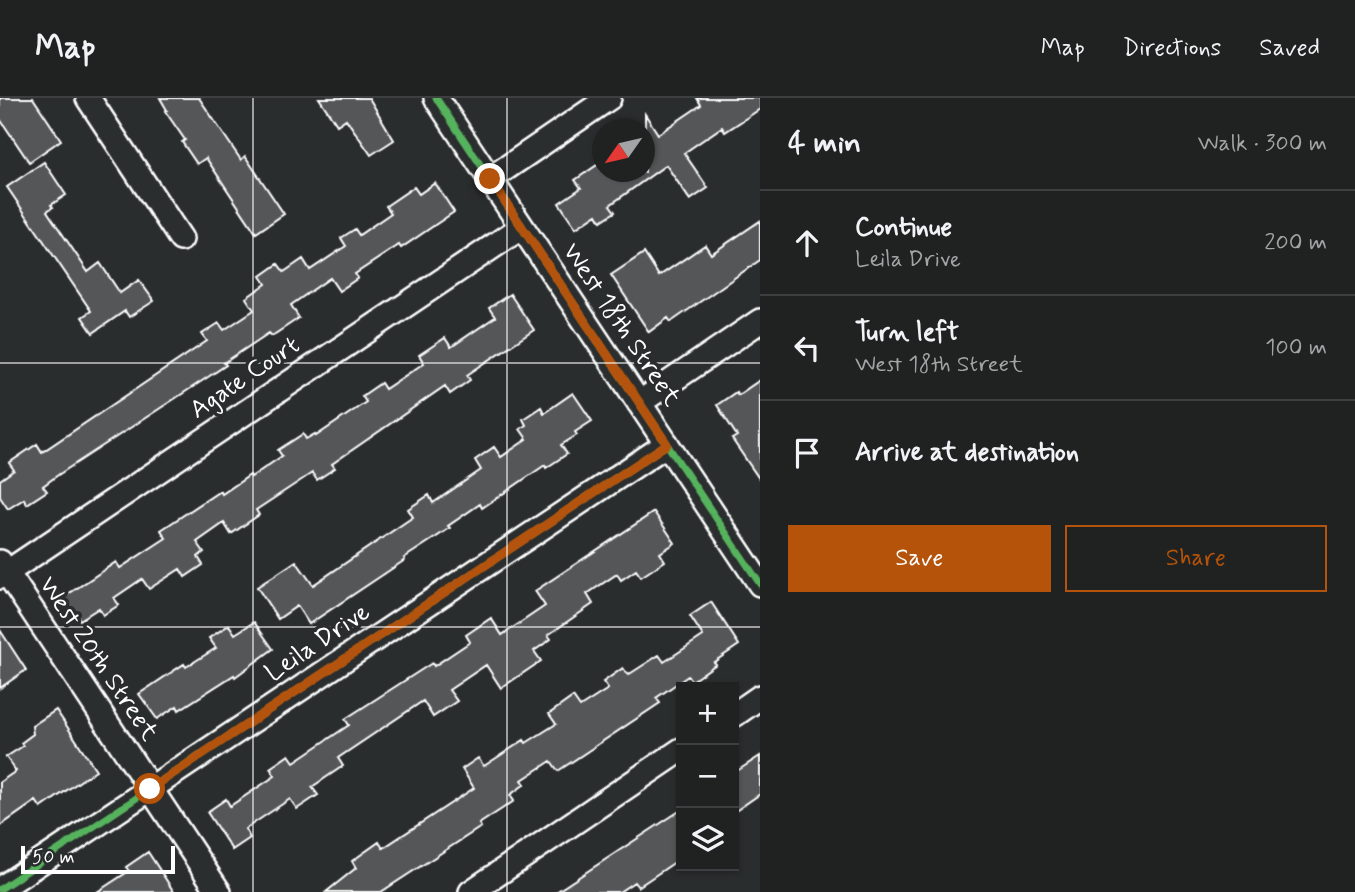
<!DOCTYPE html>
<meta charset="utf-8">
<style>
:root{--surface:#202222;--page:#2d2f2f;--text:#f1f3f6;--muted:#a2a4a5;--line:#3d3f40;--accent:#b45309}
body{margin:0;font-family:Mynerve,sans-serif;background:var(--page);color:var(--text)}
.controls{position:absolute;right:21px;bottom:21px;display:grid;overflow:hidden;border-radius:0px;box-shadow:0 2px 5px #0004}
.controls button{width:63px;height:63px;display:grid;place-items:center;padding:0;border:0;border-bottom:2px solid var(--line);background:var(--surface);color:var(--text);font:35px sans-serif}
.compass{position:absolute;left:592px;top:21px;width:63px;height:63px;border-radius:50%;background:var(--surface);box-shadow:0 2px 5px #0004;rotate:236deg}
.scale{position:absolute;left:21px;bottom:18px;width:154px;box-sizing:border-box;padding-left:7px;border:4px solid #fff;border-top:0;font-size:19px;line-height:24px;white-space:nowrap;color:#fff;-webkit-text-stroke:5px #2a2d2e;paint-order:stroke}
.stop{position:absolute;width:21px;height:21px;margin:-16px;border:5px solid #b45309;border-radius:50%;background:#fff}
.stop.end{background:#b45309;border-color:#fff;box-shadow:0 2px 7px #0008}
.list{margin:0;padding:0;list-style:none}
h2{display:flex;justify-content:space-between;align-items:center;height:91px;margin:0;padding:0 28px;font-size:30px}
h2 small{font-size:23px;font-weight:400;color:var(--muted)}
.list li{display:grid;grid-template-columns:46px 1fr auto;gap:21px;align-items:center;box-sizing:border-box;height:105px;padding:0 28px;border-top:2px solid var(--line)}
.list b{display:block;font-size:26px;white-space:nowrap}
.list p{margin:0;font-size:23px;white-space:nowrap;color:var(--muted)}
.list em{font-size:23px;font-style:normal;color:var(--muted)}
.actions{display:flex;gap:14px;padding:21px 28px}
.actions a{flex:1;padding:16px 0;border:2px solid var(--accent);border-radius:0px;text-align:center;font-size:24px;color:var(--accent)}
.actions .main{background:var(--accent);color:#fff}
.icon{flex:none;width:38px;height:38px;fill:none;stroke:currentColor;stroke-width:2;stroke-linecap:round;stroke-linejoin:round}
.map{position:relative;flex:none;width:760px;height:794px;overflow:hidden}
header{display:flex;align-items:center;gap:42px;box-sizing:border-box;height:98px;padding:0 35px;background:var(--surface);border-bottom:2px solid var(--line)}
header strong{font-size:33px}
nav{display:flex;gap:38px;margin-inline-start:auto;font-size:24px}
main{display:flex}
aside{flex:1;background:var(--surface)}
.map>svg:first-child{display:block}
.building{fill:#555758;stroke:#fff;stroke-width:2}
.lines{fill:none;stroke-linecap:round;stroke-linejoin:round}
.street-casing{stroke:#fff;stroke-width:28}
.street{stroke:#2a2d2e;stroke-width:23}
.cycleway-casing{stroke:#2a2d2e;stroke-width:11}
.cycleway{stroke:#56b35d;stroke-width:7}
.route{stroke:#b45309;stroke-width:9}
.grid{fill:none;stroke:#fff;stroke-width:2;stroke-opacity:0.55}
.labels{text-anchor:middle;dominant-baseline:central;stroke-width:7;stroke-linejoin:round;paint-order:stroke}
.street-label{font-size:26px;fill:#fff;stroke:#2a2d2e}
</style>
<header>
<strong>Map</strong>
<nav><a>Map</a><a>Directions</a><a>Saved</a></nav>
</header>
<main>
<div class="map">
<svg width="760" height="794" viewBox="0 0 760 794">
<rect width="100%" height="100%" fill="#2a2d2e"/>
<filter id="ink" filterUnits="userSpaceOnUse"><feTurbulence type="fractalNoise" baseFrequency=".0143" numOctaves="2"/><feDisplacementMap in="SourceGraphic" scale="14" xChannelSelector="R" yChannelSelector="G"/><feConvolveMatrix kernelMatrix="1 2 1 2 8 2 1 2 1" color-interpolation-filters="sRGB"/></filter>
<g filter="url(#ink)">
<!-- building -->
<path class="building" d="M0,0H33L61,42L29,64L0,21Z
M160,0H199L241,62L245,58L284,116L256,135L206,60L197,66L182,44L185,42L165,13L167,12Z
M319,0H369L394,42L371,57L346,21L337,27Z
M697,0H760V11L725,34L722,29L684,55L708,90L690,102L666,67L610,107L615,114L601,123L597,116L576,130L559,105L581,90L575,82L603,63V74H645V16L658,36L701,7Z
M44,64L66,97L51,107L53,109L47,113L88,174L100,165L120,195L139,182L154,203L129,219L125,213L93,235L82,219L91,213L7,89Z
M435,85L454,114L401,150L399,147L355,176L358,180L339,193L330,180L291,207L299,220L272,238L269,235L224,265L226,267L205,281L58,377L43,388L47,393L27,406L24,401L8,411L0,399V382L14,372L9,365L37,346L42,354L207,243L202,236L219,225L224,232L254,212L246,200L266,186L261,178L278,166L284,174L303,161L310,172L346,148L341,140L355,131L359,137L391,115L386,108L414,89L419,96Z
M760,123V162L671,224L668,220L649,234L611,177L644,155L659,178L705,147L711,156Z
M510,196L534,232L467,277L470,282L450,296L445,288L332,366L335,370L317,382L312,375L256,412L259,417L231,436L224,425L197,444L204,454L198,459L203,467L185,479L180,471L149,491L142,481L114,500L119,507L103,517L99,510L80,522L64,499L116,464L120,470L166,440L161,432L220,393L222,396L250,377L251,379L282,358L278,352L303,336L306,341L315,336L316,338L366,304L362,298L381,285L385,291L424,265L419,257L445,240L451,249L495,219L489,210Z
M760,282V382L732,341L737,338L717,307L736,294L738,297Z
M573,295L592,323L575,334L577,337L561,347L567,356L546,370L545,367L482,410L480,406L448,428L450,430L404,460L405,462L309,526L297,508L278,521L257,489L296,463L313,487L413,419L408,411L429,397L433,405L481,372L475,362L494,349L501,359L527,341L520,331L526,327L523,321L541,309L544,315Z
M654,414L675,445L660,455L665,463L641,479L636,472L621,482L617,476L587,496L593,506L548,537L551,541L534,553L541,563L501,590L486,567L449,592L457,603L433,619L423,603L338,660L343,668L312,689L318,697L297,711L290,701L245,731L250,740L232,752L207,714L226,701L230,708L275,678L270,670L289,657L294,664L349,627L345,621L432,565L434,568L470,544L466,537L491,520L502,537L545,508L535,493Z
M711,504L739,547L714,564L716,566L692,583L688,578L656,600L660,605L558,673L551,663L522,682L525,686L510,697L514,703L479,726L481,729L381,794H326L356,770L352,763L379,744L383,750L474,690L462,671L478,660L484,668L524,642L526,645L556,626L549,616L573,599L580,609L608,591L603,584L623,570L628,577L659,557L664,564L703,538L690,518Z
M254,524L273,551L235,579L234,577L179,612L177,608L157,621L139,596L184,566L186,569L216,550L209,540L229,527L235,536Z
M0,532L26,572L0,590Z
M56,612L96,672L41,710L36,703L0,728V684L16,673L6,659L23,648L21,645L33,636L32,628Z
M760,658V696L734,714V675Z
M681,712V760L638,789L634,784L619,794H556Z
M148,754L174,794H97L129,773L126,769Z"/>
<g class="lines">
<defs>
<path id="street" d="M88,0L181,141
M436,0L760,486
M490,81L609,0
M639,305L760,223
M0,464L219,794
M0,479L522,129
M734,617L760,599
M0,791L667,346
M471,794L681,652"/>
</defs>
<!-- street casing -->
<use href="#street" class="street-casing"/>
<!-- street -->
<use href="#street" class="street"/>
<defs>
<path id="cycleway" d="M436,0L760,486
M0,791L667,346"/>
</defs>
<!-- cycleway casing -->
<use href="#cycleway" class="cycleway-casing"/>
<!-- cycleway -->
<use href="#cycleway" class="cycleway"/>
</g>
</g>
<g class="lines" filter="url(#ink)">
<!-- route -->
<path class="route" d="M150,691L667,346L490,81"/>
</g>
<!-- grid -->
<path class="grid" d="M253,0V794M507,0V794M0,265H760M0,529H760"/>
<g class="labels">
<!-- street labels -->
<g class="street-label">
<text transform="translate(621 227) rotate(56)">West 18th Street</text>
<text transform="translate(245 280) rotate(-34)">Agate Court</text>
<text transform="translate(318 545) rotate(-34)">Leila Drive</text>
<text transform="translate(98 561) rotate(56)">West 20th Street</text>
</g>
</g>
</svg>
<div class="controls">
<button>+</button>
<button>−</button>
<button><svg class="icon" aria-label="layers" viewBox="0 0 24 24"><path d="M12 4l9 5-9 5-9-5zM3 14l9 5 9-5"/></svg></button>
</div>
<svg class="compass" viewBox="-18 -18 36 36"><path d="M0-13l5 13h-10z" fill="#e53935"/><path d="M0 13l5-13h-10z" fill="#a2a4a5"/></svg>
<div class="scale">50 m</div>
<div class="stop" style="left:150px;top:691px"></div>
<div class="stop end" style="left:490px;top:81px"></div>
</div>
<aside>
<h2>4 min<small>Walk · 300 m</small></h2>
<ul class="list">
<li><svg class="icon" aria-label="ahead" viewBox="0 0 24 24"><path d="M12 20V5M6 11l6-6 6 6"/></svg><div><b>Continue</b><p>Leila Drive</p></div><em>200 m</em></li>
<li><svg class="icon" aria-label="left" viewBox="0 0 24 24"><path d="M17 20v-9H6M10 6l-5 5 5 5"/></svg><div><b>Turn left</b><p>West 18th Street</p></div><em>100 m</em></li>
<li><svg class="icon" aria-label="arrive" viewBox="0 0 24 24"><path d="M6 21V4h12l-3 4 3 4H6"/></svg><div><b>Arrive at destination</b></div></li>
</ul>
<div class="actions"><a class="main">Save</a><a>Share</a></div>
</aside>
</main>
